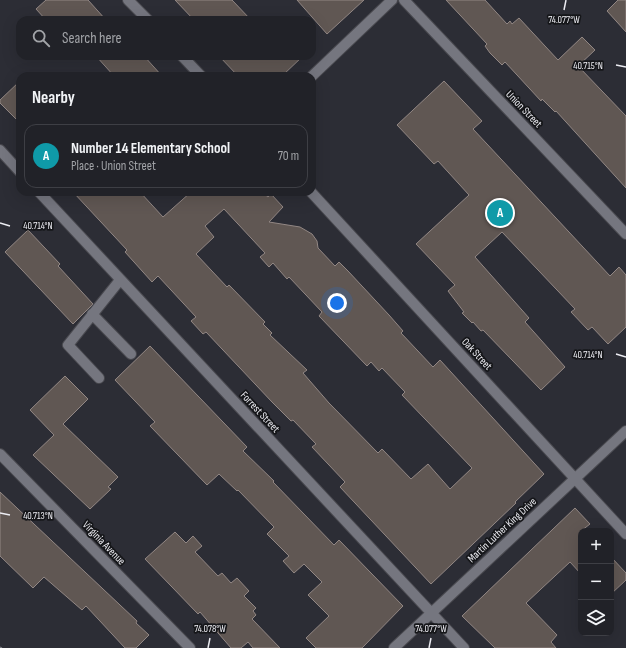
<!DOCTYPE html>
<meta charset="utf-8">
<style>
:root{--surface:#212228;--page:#292a30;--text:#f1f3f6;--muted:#a2a4a8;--line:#3e3f45;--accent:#d93025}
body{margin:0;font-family:"Sofia Sans Condensed",sans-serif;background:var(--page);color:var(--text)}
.controls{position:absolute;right:12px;bottom:12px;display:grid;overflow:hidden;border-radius:8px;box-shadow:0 4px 16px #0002}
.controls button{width:36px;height:36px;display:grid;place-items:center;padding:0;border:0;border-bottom:1px solid var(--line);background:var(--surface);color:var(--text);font:20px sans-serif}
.you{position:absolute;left:337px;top:303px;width:14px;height:14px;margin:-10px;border:3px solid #fff;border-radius:50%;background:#1a73e8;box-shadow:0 0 0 6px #1a73e833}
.badge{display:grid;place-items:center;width:26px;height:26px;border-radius:50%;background:var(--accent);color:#fff;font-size:13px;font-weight:700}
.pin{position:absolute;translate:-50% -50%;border:2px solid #fff;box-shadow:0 1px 4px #0006}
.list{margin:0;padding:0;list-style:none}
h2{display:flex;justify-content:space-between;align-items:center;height:52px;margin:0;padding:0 16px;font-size:17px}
h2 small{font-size:13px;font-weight:400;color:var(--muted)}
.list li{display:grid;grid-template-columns:26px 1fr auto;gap:12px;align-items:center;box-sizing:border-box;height:64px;margin:0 8px 8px;padding:0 8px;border:1px solid var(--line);border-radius:12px}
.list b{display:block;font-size:15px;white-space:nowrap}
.list p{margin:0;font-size:13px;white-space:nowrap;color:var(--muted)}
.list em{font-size:13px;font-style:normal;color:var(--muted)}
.icon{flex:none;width:22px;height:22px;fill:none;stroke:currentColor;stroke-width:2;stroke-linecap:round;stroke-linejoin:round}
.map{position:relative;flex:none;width:626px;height:648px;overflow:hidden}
.search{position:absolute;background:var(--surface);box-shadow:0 4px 16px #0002;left:16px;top:16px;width:300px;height:44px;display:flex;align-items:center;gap:10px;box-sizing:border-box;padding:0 14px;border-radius:12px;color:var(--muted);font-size:15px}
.panel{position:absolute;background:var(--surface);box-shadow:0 4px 16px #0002;left:16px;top:72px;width:300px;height:124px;border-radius:12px}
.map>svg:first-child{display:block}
.building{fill:#605753;stroke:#928784;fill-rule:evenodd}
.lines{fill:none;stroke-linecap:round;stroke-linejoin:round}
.minor-casing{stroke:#49494f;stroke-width:12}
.minor{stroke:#75767f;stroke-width:10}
.tram{stroke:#8e8f96;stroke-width:1}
.ticks{fill:none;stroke:#ececf2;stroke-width:1.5}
.labels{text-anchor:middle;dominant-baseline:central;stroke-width:3.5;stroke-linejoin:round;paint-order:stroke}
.street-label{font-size:11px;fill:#ececf2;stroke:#151619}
.ticks-label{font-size:10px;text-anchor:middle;fill:#ececf2;stroke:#151619;stroke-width:3.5;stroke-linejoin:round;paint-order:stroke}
</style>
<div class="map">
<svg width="626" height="648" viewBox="0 0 626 648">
<rect width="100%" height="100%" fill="#2c2d35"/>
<!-- building -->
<path class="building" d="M46,0H88L106,20H46L36,9Z
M175,0H232L251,20H194Z
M297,0H364L327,34Z
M446,0H485L507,24L510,21L512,24L519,18L558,60L582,37L595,50L578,66L626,116V188L556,111L555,112L542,99L541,101L505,62L502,65L490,53L485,46L487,44Z
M618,0H626V32L607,11Z
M96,56H144L162,76H114Z
M219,56H303L282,76H238Z
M20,81V123L0,103V100Z
M444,81L482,121L473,129L610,276L619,267L626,275V327L608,344L592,327L588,330L571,312L575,309L502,232L475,257L529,318L525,322L565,367L541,390L483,330L481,331L473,322L472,323L462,313L464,312L448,291L455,285L416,244L469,195L438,161L434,164L397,125Z
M73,192H140L163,217L191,192H262L268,197L271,194L283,207L269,222L300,227L312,234L317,241L318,248L335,266L339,262L348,271L389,315L403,331L401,333L433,367L440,360L544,474L515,502L516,503L431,584L340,487L345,482L312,447L316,444L293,420L291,421L272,402L206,332L203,334L191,321L196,317L158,276L152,282L125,252L127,250ZM224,209L265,253L260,257L269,267L273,263L287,279L289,277L322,312L319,316L367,366L371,362L379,371L382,368L405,392L402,395L472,468L450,489L428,464L411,479L382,449L378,453L329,403L303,373L307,370L270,335L272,333L263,324L265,322L229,285L227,287L196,254L214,237L205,226Z
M28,230L60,264L58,266L93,304L73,324L5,252Z
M150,346L247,447L243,451L274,481L273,482L334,545L339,540L403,606L362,648H316L306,638L329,616L308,595L322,582L304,564L294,573L283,561L289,556L267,534L274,527L238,490L237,491L219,474L207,485L150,426L155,422L115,380Z
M65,376L88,399L63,424L118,477L108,487L111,489L90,509L33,455L54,435L30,410Z
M0,492L137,621L136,623L149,635L136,648H125L86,606L82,610L44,577L33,588L0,556Z
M575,508L590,524L581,531V574L570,562L526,603L557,635L551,642L556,648H495L462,616Z
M175,532L186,543L193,536L202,546L195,552L218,576L222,573L231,583L237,578L249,591L244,596L256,608L253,611L256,615L252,619L280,648H253L248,642L241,648H231L200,612L198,614L145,559Z
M611,557L626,573V580L611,594Z"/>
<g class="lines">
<defs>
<path id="minor" d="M128,0L148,20
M404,0L626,234
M182,56L201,76
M312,76L392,0
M0,150L20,172
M39,192L464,648
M311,192L626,534
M92,314L131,354
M99,378L68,345L120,280
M0,454L190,648
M394,648L626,431"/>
</defs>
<!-- minor casing -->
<use href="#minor" class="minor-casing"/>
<!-- minor -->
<use href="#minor" class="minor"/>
<!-- tram -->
<path class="tram" d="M0,647L2,648"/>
</g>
<!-- ticks -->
<path class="ticks" d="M564,10L566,0M616,65L626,67M0,223L10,226M616,354L626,357M0,513L10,515M208,648L210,638M429,648L431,638"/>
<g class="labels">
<!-- street labels -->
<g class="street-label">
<text transform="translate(524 109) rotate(46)">Union Street</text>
<text transform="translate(477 354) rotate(47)">Oak Street</text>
<text transform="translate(260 412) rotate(47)">Forrest Street</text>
<text transform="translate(502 530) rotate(-43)">Martin Luther King Drive</text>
<text transform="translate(104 543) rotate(46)">Virginia Avenue</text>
</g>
</g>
<g class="ticks-label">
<text x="564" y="23">74.077°W</text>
<text x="588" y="69">40.715°N</text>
<text x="38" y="229">40.714°N</text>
<text x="588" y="358">40.714°N</text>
<text x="38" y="519">40.713°N</text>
<text x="210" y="632">74.078°W</text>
<text x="431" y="632">74.077°W</text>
</g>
</svg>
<div class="controls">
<button>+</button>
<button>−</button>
<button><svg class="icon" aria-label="layers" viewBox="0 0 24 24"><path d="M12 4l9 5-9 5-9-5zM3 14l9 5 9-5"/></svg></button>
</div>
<div class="you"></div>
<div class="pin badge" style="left:500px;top:213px;background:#0f9aa8">A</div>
<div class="search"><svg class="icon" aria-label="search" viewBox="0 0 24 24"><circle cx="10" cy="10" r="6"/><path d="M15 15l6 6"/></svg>Search here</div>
<section class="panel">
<h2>Nearby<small></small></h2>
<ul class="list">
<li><span class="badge" style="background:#0f9aa8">A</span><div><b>Number 14 Elementary School</b><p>Place · Union Street</p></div><em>70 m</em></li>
</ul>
</section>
</div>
